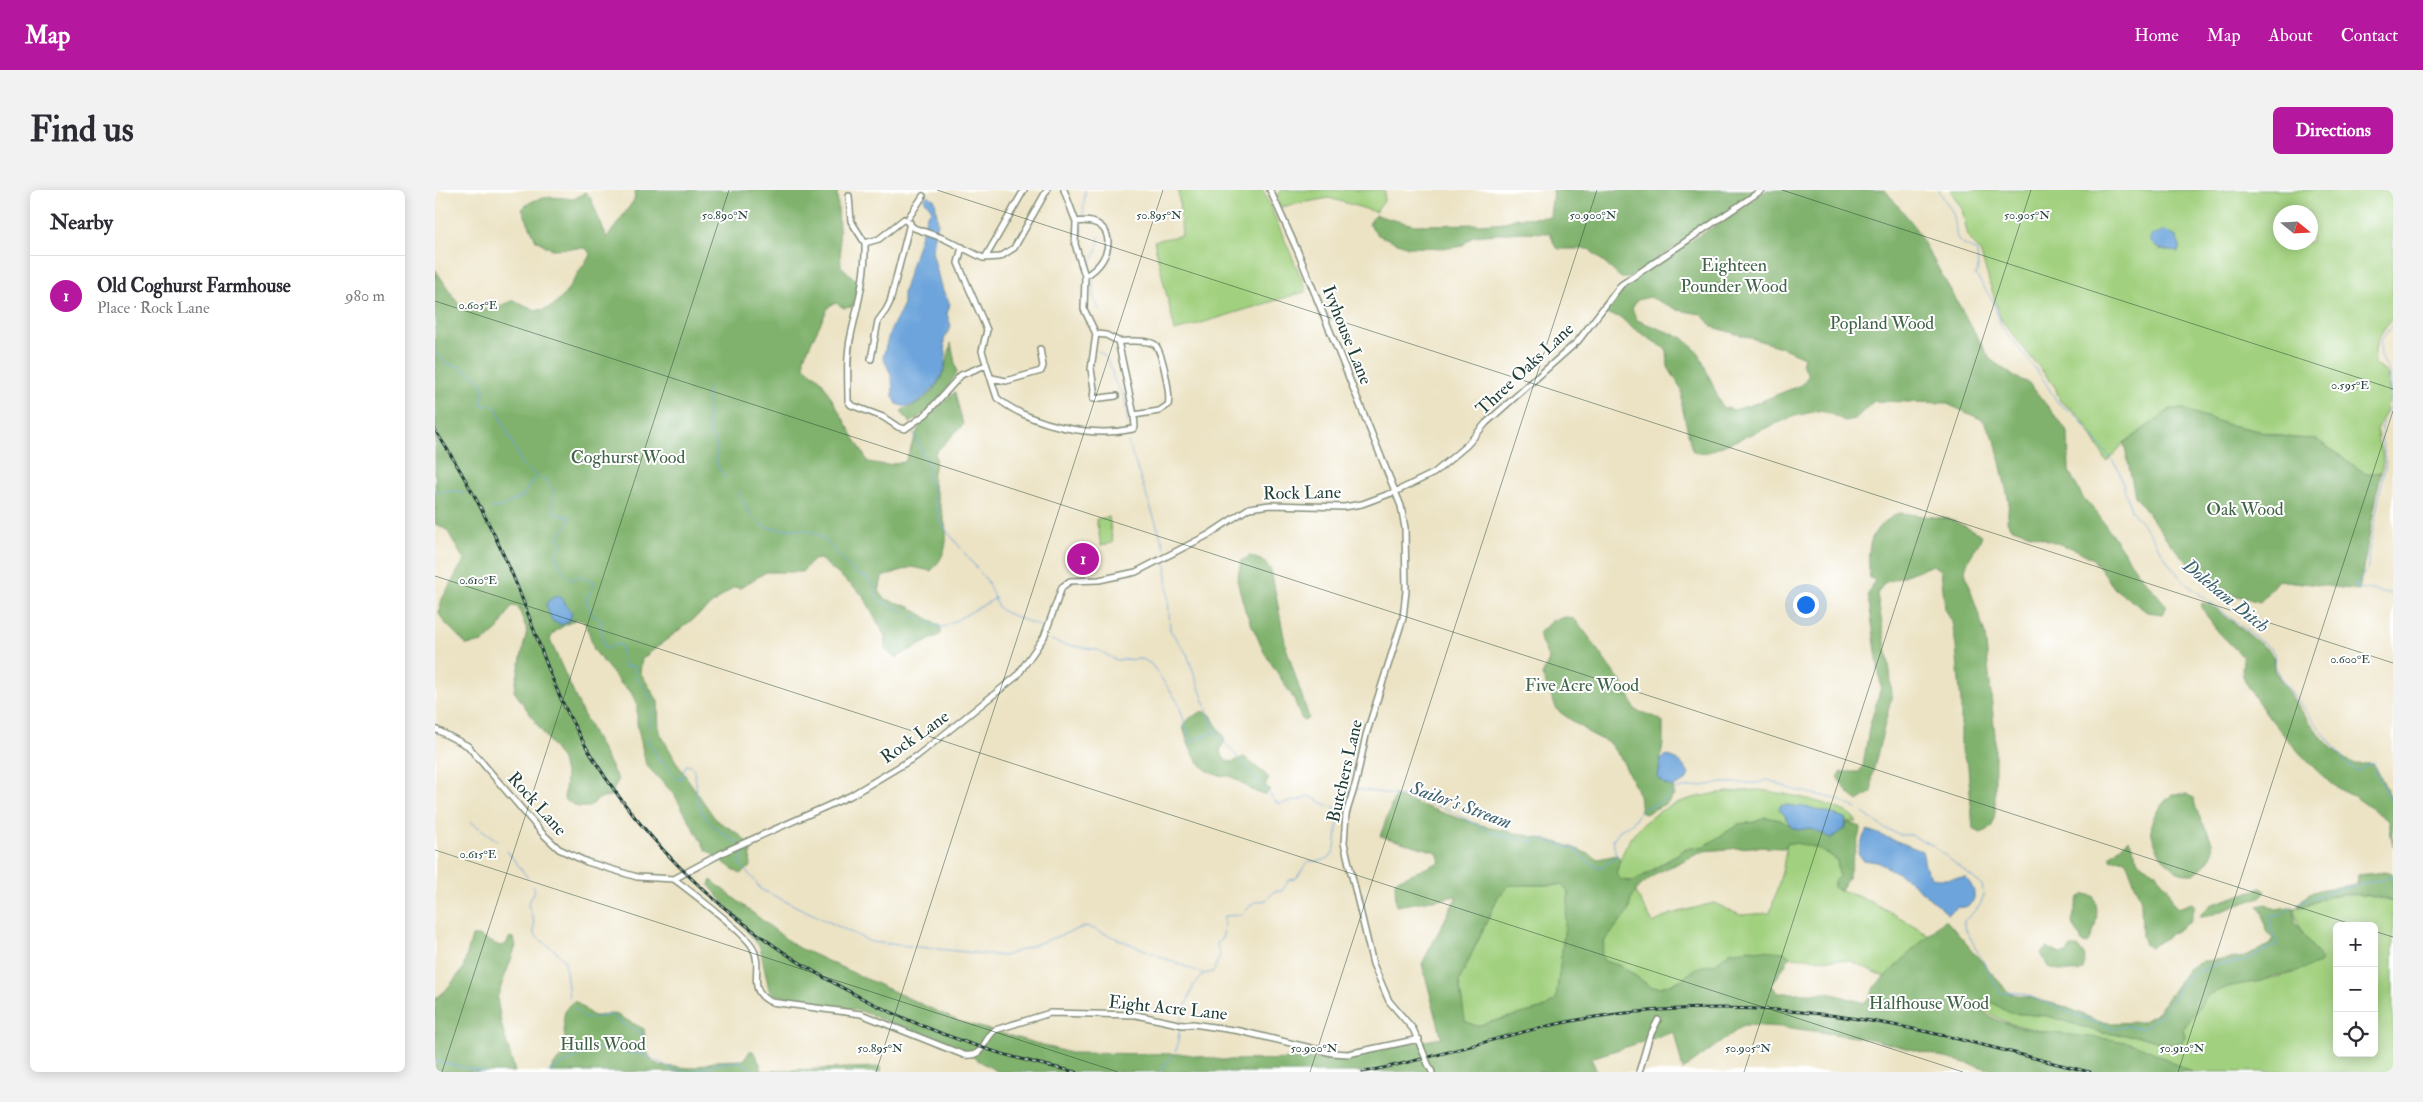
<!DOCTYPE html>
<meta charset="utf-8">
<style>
:root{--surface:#fff;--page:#f2f2f3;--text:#2b2b33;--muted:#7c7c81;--line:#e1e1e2;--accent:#b5179e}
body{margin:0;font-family:"IM FELL Double Pica",serif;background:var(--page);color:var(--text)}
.controls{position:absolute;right:15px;bottom:15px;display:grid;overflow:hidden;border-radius:8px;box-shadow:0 2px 12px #0003}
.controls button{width:45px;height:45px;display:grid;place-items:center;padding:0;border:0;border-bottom:1px solid var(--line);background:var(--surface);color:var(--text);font:25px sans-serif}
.compass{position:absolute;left:1838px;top:15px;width:45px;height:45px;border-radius:50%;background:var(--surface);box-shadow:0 2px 12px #0003;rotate:108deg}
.you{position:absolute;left:1370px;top:414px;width:18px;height:18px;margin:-12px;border:4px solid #fff;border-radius:50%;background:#1a73e8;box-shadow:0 0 0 8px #1a73e833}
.badge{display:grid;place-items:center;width:32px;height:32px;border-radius:50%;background:var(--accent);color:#fff;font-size:16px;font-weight:700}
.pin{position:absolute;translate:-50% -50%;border:2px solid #fff;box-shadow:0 1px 5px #0006}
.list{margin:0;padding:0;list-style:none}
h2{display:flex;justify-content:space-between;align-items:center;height:65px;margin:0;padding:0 20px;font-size:21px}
h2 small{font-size:16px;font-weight:400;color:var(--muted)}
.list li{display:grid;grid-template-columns:32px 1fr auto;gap:15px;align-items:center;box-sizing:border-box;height:80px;padding:0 20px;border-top:1px solid var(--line)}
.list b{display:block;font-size:19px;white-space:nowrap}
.list p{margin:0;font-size:16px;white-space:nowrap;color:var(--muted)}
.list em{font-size:16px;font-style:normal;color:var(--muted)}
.icon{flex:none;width:28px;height:28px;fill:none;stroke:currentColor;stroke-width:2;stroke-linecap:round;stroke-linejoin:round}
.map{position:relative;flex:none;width:1958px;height:882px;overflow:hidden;border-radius:8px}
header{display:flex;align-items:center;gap:30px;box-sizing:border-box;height:70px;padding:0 25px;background:var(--accent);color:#fff}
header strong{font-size:24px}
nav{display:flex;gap:28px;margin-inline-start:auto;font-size:18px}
.intro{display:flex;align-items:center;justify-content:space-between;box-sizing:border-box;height:120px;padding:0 30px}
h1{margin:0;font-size:35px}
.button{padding:12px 22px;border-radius:8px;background:var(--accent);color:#fff;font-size:18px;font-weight:700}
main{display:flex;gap:30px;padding:0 30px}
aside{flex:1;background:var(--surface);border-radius:8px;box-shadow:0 2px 12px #0003}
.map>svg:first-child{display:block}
.green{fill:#a1d07e;stroke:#608659;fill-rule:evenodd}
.forest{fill:#80b26d;stroke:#507850;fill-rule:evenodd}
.water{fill:#6ca4db;stroke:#467088}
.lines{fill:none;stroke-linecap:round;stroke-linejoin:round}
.stream{stroke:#6ca4db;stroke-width:1}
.minor-casing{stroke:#86907c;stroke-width:8}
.minor{stroke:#fff;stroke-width:5}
.rail-casing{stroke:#1f3d34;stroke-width:3}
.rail{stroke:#fff;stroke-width:1;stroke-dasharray:4;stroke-linecap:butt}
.minor-bridge-casing{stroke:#86907c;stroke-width:8;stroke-linecap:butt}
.minor-bridge{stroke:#fff;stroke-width:5}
.ticks{fill:none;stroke:#1f3d34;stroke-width:1;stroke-opacity:0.45}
.labels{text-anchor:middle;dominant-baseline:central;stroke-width:4;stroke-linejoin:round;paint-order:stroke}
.park-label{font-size:18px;fill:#406246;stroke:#fff}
.street-label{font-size:18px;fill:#1f3d34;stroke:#fff}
.water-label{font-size:19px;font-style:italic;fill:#3a616e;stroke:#fff}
.ticks-label{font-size:12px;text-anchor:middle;fill:#1f3d34;stroke:#fff;stroke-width:4;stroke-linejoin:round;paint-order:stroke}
</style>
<header>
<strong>Map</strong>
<nav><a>Home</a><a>Map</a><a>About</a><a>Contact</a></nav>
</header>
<div class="intro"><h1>Find us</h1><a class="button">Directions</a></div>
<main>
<aside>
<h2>Nearby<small></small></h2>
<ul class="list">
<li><span class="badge">1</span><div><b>Old Coghurst Farmhouse</b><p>Place · Rock Lane</p></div><em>980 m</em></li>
</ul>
</aside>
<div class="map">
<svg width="1958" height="882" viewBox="0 0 1958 882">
<rect width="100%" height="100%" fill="#fff"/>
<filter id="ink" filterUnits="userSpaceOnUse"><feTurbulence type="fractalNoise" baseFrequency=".02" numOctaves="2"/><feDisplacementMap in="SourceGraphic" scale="10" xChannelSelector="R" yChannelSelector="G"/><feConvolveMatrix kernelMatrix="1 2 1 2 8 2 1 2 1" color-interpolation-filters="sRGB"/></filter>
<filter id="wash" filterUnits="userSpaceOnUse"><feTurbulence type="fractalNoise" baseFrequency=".0096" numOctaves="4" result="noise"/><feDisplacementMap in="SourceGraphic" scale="20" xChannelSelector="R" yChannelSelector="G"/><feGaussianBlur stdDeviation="1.12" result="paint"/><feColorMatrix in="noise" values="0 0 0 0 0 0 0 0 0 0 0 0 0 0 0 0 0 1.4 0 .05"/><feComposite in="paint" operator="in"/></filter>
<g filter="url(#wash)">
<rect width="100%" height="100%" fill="#ece3c4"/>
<!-- green -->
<path class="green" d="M743,0H828L872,101L740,141L719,51L747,45Z
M845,0H950L949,11L941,22L894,8L845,17L841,8Z
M1515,0H1958V127C1945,144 1938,152 1940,174L1952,183L1955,206L1951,221L1942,240L1943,252L1949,267L1946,282L1931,284L1881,249L1858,248L1791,234L1748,219H1736L1689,253L1672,272L1645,226L1625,211L1620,197L1566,130L1545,61L1533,47L1527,19ZM1846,22H1876V52H1846Z
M674,327L678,353L666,355L661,329Z
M1325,600C1346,603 1413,614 1422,632H1412L1410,628L1377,618L1349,624L1356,637L1345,630L1330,627L1320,632L1304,634L1270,656L1250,659L1200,691L1187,690L1181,684C1197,612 1263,602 1325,600Z
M1352,653C1372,653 1387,658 1402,670L1404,686L1399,691V698C1433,708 1464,726 1494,745L1450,787L1416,771L1355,767L1348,762H1295L1280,774L1263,777L1246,790L1226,797H1216L1186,776L1169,771L1166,765L1170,750L1193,722L1196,709L1200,702L1218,733L1236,724L1279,713L1305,725L1335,723L1348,678Z
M1075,695H1128L1134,703L1121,810L1109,818L1041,836L1030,832L1024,791L1063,707Z
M1908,705H1929L1958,712V882H1757L1695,853L1610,842L1573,833L1544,818V811L1549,808L1575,823L1613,826L1668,843L1703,846L1732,854L1750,847L1748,839C1757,828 1764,813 1773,804C1782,796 1843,788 1859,783C1868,780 1877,771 1885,766C1871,751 1863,739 1859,718L1872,716L1889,708ZM1902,736H1939V863H1902Z"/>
<!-- forest -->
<path class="forest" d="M201,0H402L406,76L423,92V108L417,117L409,118L401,113L394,116L369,167V176L386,190L433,272L451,275L470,272L486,232L520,202L528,235L500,263C503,272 496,281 498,290C505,323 525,353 496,381L477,377L447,387L444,402L448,408L475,417L506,437V444L460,468L450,459V446L428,405L385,369L378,370L367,382H331L305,398L299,397L207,469L205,482L223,511L224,541L243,575L281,630L304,644L316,657L315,677L305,684L271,660L239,604L211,575L202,534V515L196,502L187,495L159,460L152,436L148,431L141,429C131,436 119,438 115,450L147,522L183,590L176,606L165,608L154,617H143L129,609L131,588L127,570L79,501L92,440L83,417L77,416L63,439L48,452L32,455L9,432L4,423L7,409L29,370L12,340L0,334V79L26,118L57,119L79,110C124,140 131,94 156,65L151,58L116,59L101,50L87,19C101,4 121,7 139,9L150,2L155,7L172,48L199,10Z
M1118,0H1325L1194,88H1186L1154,59H1124L1120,56L1115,43L1084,42L1038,46L1027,56L1015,58L973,57L943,45L934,34L940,25L979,35L1045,34L1070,32L1083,28L1115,27Z
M1332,0H1450L1478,34L1555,169L1580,187L1594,193L1633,242L1634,281L1648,308L1662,323L1702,381L1732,416L1728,424L1712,422L1680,399L1658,369L1642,360L1575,337L1572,331L1574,312L1560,250L1548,230L1510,213L1439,211L1420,229L1410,231L1387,220L1360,226L1273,262L1261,263L1257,260L1247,216V200L1233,177L1232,160L1195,136L1185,127L1169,124L1168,120C1212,70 1279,41 1332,0ZM1215,107L1243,120L1266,124L1278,137L1346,157L1369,167L1367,174L1374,185L1366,195L1319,214L1299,220L1287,217L1264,163L1248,148L1202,130L1197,119L1202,110Z
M516,153L522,183L500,216L475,233L466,221C471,217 476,218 480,215C505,201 511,179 516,153Z
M1736,219H1748L1791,234L1858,248L1881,249L1931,284L1946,282L1924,400L1843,390L1825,412L1780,400L1737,356L1700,306L1689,253Z
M1465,323L1515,329L1547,345C1543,359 1531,368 1530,382L1550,444L1560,545V623L1557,637L1546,643L1538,639L1533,577L1526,560V513L1521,456L1517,432L1510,419L1506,380L1498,375L1449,393L1442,404L1455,481L1457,505L1437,586V602L1423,611L1414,604L1402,587L1406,582H1424L1428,576L1434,538L1446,497L1433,405L1440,390L1435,388C1431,356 1434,337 1465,323Z
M815,366L828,371L836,380L851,457L874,528L869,530L866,528L859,509L829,462L810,420L802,390L806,371Z
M1767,413L1775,414L1833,460L1838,466L1839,480C1857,506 1888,558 1915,572C1923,577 1932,571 1940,576L1958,611V657L1954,631L1919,606C1891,601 1818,513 1808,486C1806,480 1808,473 1808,467C1790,448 1778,440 1766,415Z
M1131,427L1138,428C1153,443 1159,456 1171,472C1185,492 1192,495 1199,519C1210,525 1219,524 1228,532V553L1223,586L1229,594L1238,597L1239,606L1232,613L1210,624L1206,622L1204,605L1187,570L1174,553L1154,543L1122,520L1107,485L1114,470L1103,444L1116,431Z
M768,521L776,525C780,535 787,541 790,550L785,561L790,570L797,572L809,567L830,584L834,589L830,595L835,600L831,604C819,605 808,592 797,587C793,585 787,586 782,585C761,579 752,554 748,536L755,528Z
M1737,604H1752L1759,609C1763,641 1799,656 1759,684C1754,684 1747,684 1743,682C1729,674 1713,649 1717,632C1720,621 1730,611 1737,604Z
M960,606C993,617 1027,631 1062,639C1097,647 1131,651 1163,669L1182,665L1185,669L1181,684L1187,690L1195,692L1213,684L1250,659L1270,656L1304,634L1320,632L1330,627L1345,630L1363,640L1375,638L1396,648L1411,637L1412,632L1426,637L1413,688L1406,700L1399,698V691L1404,686L1402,670C1387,658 1372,653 1352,653L1350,658L1317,657L1269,661L1222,683L1203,698L1196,709L1193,722L1170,750L1166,765L1169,771L1186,776L1216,797H1226L1246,790L1263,777L1280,774L1295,762L1313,759L1349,762L1355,767L1337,795L1342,803H1394L1430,813L1435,809L1439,797L1510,729L1574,803L1628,816L1665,832L1677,833L1707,832L1721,824L1753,779L1768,771L1805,768L1835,755L1838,749L1831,741L1828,724L1823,716L1831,714L1841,719L1853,717L1859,718L1860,732L1886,770L1884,773L1860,782L1838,786L1826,791L1796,796L1774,804L1748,839L1750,847L1747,853L1732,854L1703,846L1668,843L1613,826L1575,823L1549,808L1544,811V818C1572,847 1656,843 1694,853C1715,858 1737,873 1757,882H1566L1435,849L1349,837L1309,835L1248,880L1239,842L1156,868L1162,882H563L531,863L426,821L335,804L325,757L274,695L276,690L360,756L523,831L635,863L751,864L786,870L887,869L1007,848L987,774L1022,706L961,716L960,691L1005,672L1002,662L945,646ZM1075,695H1127L1134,703L1121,810L1109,818L1041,836L1030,831L1024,791L1063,707Z
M1694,650L1705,673L1719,681L1733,698L1738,713L1743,718L1757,713L1760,715L1755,732L1715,758L1710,755L1707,746L1706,711L1691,671L1687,669L1676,670V665Z
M1950,682L1958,684V712C1938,704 1910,701 1888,708C1879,711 1873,718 1863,716C1873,695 1902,699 1922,694L1923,685Z
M1826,698L1831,701L1825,707L1773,726L1766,727V724L1775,715Z
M1650,704L1658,706C1666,719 1660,741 1653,754L1648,753L1637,732L1643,708Z
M37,746H43L65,756L71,754L75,747L78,748L81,756L62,808L66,833L80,882H0V809L10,801L28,779Z
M1612,757L1625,764L1632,763L1636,757H1643L1650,766L1648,779L1644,782L1627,781L1613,777L1606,763Z
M140,811L158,826H165L174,823L182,825L209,839L212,862L218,872L226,876L257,878L282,871L309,870L315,861H318L325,874V881L445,877L447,882H115C118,872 128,869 130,859C132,844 121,820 140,811Z"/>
<!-- water -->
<path class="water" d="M493,5L500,10L503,33L497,61L506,97L515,114L512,124L516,136C514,141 510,146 509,150C508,156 512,161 511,166C510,184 501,198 487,209C479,215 472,219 462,214L458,206L457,187L448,167L455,141L468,116V103L492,25L497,20L489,9Z
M1728,41L1740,45L1745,56L1743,62L1724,59L1716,51V45Z
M121,406L126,407L137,424L135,430L127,435L117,431L111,415L113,411Z
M1231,565C1243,569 1248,574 1254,584L1251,591L1238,597L1229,594L1223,587L1226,570Z
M1350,615L1377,618L1410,628L1411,637L1396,648L1375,638L1363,640L1356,637L1349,624L1344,620L1345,616Z
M1433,640L1487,661C1489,667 1489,676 1492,681C1500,695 1518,686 1531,688C1534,692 1539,698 1539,703C1541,713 1531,719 1523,717L1513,724L1470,687L1442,672L1428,670L1423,663L1429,645Z"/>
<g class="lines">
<!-- stream -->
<path class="stream" d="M1504,0C1507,8 1516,17 1518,24C1525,47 1513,49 1542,61L1543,82L1540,84L1558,111L1566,136L1606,186L1623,213L1641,225L1683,278L1696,320L1713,341L1736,376L1749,392L1836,459L1840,465L1839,476L1847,490L1914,576L1923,581L1937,573L1939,574L1942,585L1958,613
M648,27L650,0
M647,45V37
M651,65L655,78
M654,76L662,61L664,46
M658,88V107L665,121
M1958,134L1945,151L1946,166L1955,184L1956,217L1947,236L1946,249L1951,270L1933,366V378L1919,397L1958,404
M663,161L669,165L676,178L679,190L690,209L693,235
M0,162L12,174L24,176L46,190L49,200L46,214L50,216L56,214L61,217L87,275L113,293L118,299V318L121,324L133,326L135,330L123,348L126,352V356L121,362C122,373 128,384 137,390L144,386L160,392L151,411L157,425L166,430L168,454L171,459L181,454L186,456L189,477L200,476L199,486L209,497L220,519L217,524L213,553L219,559L222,569L230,573L242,589L247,588L251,575L256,576C263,585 260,599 263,610C267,631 286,643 303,653
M272,199L274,242L282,257L281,268L283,277L291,288
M478,242L493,274V291L498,300L504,331L552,391L563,417L569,422L604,436
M693,252L730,359
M0,302L22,301L31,303
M304,302C318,332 324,341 358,339C365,339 374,340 380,343C394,350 405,370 418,381C424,386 433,386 437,393C441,398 440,404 444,410L502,437H509L561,408
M57,318L65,317L87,307L101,285
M731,372L735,440L752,464L780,541L843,614L865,610L874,606L894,616L906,619
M616,450L626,454L663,460L681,470L708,469L717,475L743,512L756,552L779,542
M922,599L972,607L1009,618L1058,643L1099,652L1107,649L1141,660L1148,668L1162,677H1167L1181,667L1178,649L1185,640L1197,633L1208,618L1220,615L1242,599L1288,593H1321L1333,590L1356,599L1401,609L1422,619
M1428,623L1449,638L1466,645H1476L1497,655L1547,695L1549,706L1544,717L1529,731V736L1564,801L1569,804L1580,802L1589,804L1677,839L1691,836L1709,838L1726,824L1755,785L1782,774L1807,772L1843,754L1837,742L1834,725L1845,726L1857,716
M36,632L63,651
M305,656L309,664L304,672C311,684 319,686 325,699L436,752L569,766L651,736L769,784L778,782L785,766L782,754L788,746L789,726L807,725L819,712L831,710L840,701H847L854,690L861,689L873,671C906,674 899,654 903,632C905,622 909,612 912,602L916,601
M72,661L93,688
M98,696L100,700L93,715L99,732V745L122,762L130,772L134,807
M1862,714L1893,702L1958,687
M139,818L151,829L175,825L191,836L207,843L208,864
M745,832L759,794L768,785
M0,871L49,882
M113,882L158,858L208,864L239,880L255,882L282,874L306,871L320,882
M725,882L742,858L745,836"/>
</g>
</g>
<g filter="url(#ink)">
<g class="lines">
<defs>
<path id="minor" d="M835,0L863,62L966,316L970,338L971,401L968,428L931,545L921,592L911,624L909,653L938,774L954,811L978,839L986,857
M414,6L416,31L430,53L444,49L469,29L479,38L510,49L548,68L565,67L579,58L612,0
M474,27L488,6
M641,32C683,25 681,70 650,86
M430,53C431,85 423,114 416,145C411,166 413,189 413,211L416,215L448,227L463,237L470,239L491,224L526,185L551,175
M527,57L523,73L552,140L547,161L562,208C595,235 656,248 698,239L700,237L699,225L683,151L671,145L661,144L649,119L650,86L640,54L641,32L629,0
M550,68L589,0
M661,144L656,179L659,199L658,209L681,206
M683,151C693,152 710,149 719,154C727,158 736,206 733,215L724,221L699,225
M436,169L443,131L451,120L455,112L475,33
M557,188L571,191L606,181L608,176L605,159
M0,539L33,556L108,644L124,659L152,672L202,687L239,689L291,661L415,606L482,566L582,486L609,447L627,397L635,391L664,390L701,382L773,345L814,318L835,315L909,317L927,314L962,301L999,283L1032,255L1051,233L1143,151L1186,95L1327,0
M239,689C256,702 311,743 318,758C329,780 310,800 336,812L426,824L529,865C549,868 547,851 560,840L615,823L701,825L748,835L758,834L805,841L897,863L913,864L984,849
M993,874L997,882
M1204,882L1214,848L1223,830"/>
</defs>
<!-- minor casing -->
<use href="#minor" class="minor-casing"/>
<!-- minor -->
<use href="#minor" class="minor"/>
<defs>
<path id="rail" d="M0,240C29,284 54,331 75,379C94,422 107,467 126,509C220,711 428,840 641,882
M928,882C1006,868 1081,839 1160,827C1257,813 1357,816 1453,834C1520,846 1588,866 1655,882"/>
</defs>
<!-- rail casing -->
<use href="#rail" class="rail-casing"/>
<!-- rail -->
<use href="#rail" class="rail"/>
<defs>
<path id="minor-bridge" d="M986,857L993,874"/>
</defs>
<!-- minor-bridge casing -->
<use href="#minor-bridge" class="minor-bridge-casing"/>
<!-- minor-bridge -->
<use href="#minor-bridge" class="minor-bridge"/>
</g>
</g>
<!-- ticks -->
<path class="ticks" d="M502,0L1958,473M1347,0L1958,199M0,111L1922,736M0,386L1528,882M0,660L683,882M1939,741L1958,747M7,882L294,0M441,882L728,0M875,882L1162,0M1309,882L1596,0M1743,882L1958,221"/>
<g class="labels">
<!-- park labels -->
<g class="park-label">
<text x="1299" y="75">Eighteen<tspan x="1299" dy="21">Pounder Wood</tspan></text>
<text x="1447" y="133">Popland Wood</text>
<text x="193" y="267">Coghurst Wood</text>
<text x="1810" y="319">Oak Wood</text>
<text x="1147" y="495">Five Acre Wood</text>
<text x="1494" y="813">Halfhouse Wood</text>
<text x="168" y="854">Hulls Wood</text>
</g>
<!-- street labels -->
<g class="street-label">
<text transform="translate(912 145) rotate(68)">Ivyhouse Lane</text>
<text transform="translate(1090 179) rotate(-43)">Three Oaks Lane</text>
<text transform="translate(867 303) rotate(-1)">Rock Lane</text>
<text transform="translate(480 547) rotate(-35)">Rock Lane</text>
<text transform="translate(910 581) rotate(-77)">Butchers Lane</text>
<text transform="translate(102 614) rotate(48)">Rock Lane</text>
<text transform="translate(733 818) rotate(6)">Eight Acre Lane</text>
</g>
<!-- water labels -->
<g class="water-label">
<text transform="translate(1791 406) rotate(39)">Doleham Ditch</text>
<text transform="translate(1026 615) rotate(20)">Sailor's Stream</text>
</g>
</g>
<g class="ticks-label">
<text x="290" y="29">50.890°N</text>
<text x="724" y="29">50.895°N</text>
<text x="1158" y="29">50.900°N</text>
<text x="1592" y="29">50.905°N</text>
<text x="43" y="119">0.605°E</text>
<text x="1915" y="199">0.595°E</text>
<text x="43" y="394">0.610°E</text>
<text x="1915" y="473">0.600°E</text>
<text x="43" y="668">0.615°E</text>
<text x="445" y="862">50.895°N</text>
<text x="879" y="862">50.900°N</text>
<text x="1747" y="862">50.910°N</text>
<text x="1313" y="862">50.905°N</text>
</g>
</svg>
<div class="controls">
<button>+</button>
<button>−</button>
<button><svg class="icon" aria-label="locate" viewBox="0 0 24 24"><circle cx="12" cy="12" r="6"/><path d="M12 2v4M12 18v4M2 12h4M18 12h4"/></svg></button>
</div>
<svg class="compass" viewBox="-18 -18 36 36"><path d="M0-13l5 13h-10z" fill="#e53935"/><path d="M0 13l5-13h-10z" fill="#7c7c81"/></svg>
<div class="you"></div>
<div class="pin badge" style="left:648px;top:369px">1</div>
</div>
</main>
